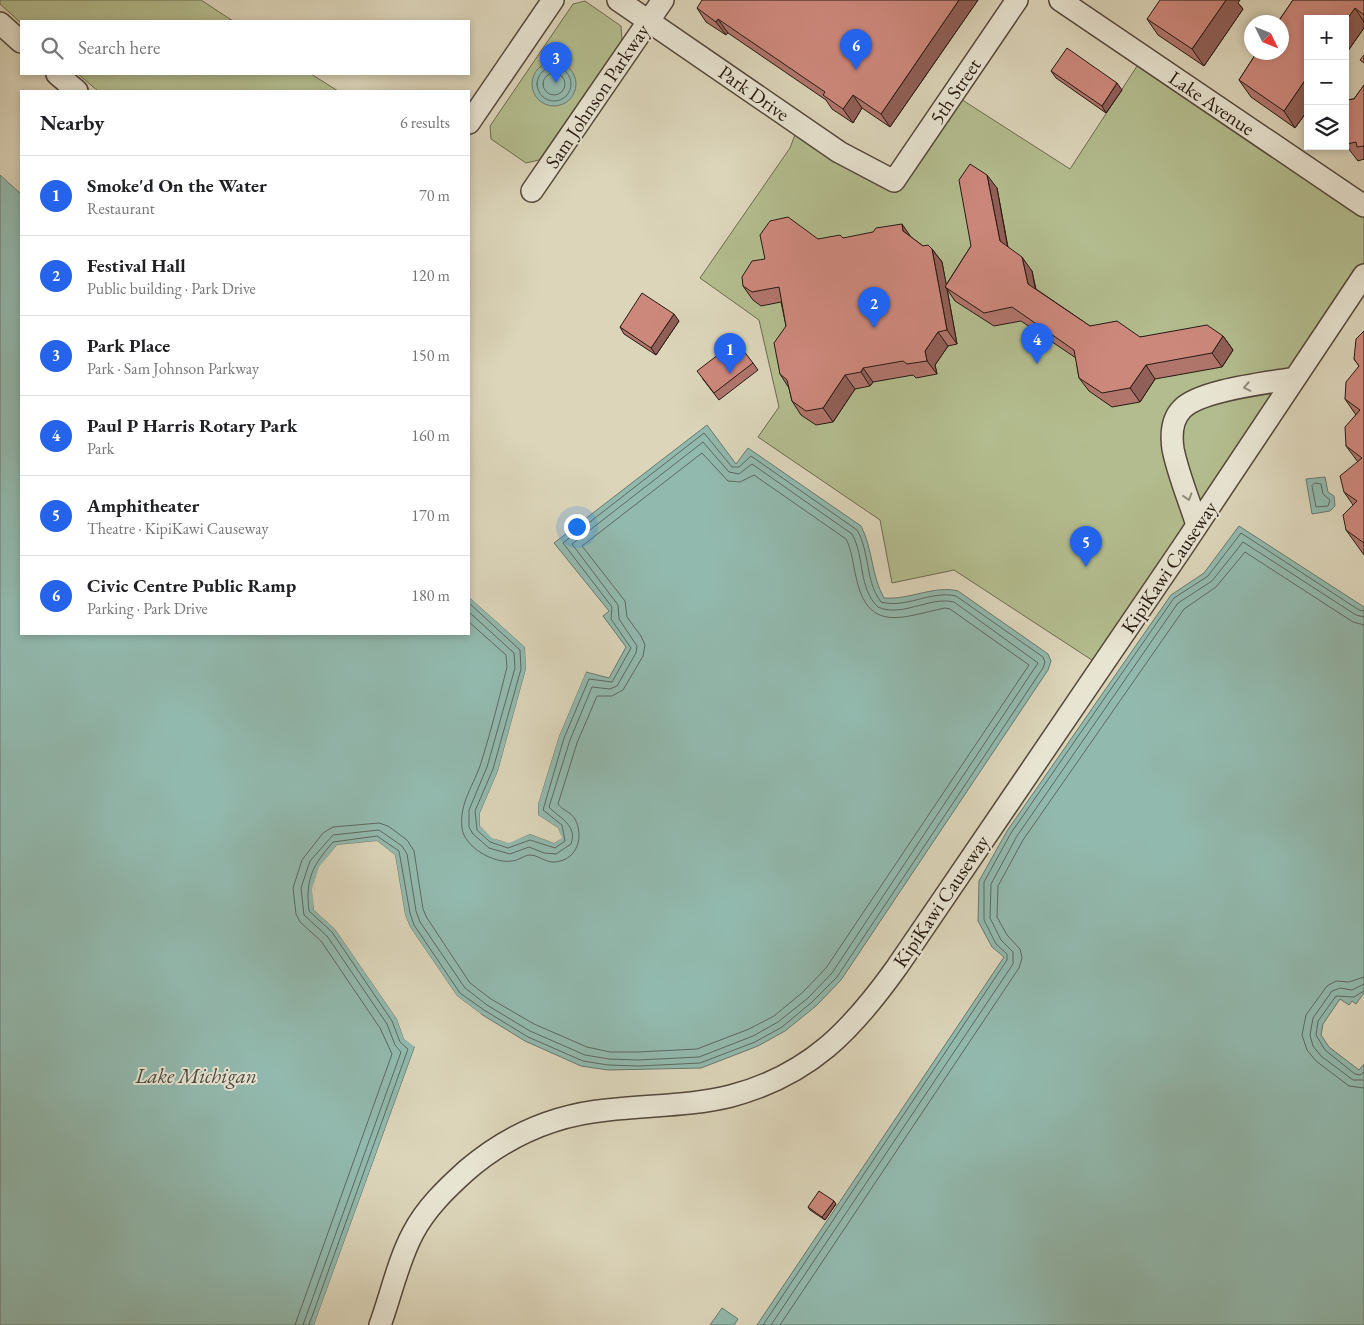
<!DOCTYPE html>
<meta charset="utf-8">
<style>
:root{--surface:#fff;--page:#f6f6f6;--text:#202124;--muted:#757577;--line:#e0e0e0;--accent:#2563eb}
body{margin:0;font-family:"EB Garamond",serif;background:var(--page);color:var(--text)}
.controls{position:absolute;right:15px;top:15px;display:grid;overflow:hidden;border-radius:0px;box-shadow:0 2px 8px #0003}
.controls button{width:45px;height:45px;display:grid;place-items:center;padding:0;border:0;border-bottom:1px solid var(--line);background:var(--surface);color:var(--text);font:25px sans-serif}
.compass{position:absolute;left:1244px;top:15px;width:45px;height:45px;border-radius:50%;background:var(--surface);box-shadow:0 2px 8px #0003;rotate:133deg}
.you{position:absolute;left:576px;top:526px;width:18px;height:18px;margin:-12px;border:4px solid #fff;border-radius:50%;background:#1a73e8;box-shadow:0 0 0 8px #1a73e833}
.badge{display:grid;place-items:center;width:32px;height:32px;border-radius:50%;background:var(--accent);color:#fff;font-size:16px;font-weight:700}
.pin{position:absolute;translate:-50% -41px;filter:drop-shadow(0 1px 2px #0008)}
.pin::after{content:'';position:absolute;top:26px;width:18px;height:15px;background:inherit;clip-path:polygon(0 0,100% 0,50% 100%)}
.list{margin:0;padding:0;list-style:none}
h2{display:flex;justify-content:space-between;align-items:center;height:65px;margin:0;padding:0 20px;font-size:21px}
h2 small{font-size:16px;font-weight:400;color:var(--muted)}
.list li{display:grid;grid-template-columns:32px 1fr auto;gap:15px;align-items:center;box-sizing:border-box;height:80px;padding:0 20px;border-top:1px solid var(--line)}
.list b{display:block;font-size:19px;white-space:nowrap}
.list p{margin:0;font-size:16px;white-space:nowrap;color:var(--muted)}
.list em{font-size:16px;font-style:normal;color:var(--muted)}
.icon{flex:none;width:28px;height:28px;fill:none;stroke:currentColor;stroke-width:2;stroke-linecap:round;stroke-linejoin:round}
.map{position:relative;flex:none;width:1364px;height:1325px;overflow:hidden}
.search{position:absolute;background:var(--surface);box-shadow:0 2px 8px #0003;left:20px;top:20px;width:450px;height:55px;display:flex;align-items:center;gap:12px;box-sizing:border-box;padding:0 18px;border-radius:0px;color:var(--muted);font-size:19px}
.panel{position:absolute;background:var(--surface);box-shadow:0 2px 8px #0003;left:20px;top:90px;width:450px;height:545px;border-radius:0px}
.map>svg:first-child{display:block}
.green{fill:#b3bc8e;stroke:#6d6a50}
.water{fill:#92b9ae;stroke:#67796f}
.pier{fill:#dcd5ba}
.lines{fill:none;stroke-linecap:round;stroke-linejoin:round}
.shore{stroke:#5c6960;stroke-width:1}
.street-casing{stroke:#54483b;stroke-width:24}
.street{stroke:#e8e4d2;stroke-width:21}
.wall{fill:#b0756b;stroke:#271911}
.shaded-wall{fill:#905f57;stroke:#271911}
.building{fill:#cd887c;stroke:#271911}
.oneway{stroke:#91897b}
.labels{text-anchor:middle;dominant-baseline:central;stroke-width:4;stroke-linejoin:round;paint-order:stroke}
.street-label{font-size:20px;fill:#271911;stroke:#e8e4d2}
.water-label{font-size:21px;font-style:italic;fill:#474940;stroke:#e8e4d2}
</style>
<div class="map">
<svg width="1364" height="1325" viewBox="0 0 1364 1325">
<rect width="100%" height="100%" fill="#dcd5ba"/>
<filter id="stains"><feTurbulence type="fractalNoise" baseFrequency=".004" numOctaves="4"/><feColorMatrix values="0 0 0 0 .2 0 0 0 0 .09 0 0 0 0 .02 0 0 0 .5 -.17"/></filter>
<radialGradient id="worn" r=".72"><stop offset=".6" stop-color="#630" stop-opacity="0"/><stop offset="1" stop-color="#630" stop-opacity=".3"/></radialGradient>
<!-- green -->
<path class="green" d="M0,0H201L233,21H21V23L0,4Z
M585,1L621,26L622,40L539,160L526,163L491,139L490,126L573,4Z
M1143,57L1364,206V275L1101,666L954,570L892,583L880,520L758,437L779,407L759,320L700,278L790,148L799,124L894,181L953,94L1070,169Z
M78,74H311L338,91H98Z"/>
<!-- water -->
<path class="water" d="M532 84a22 22 0 1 1 44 0a22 22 0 1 1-44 0Z
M0,175L21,194V634H469V597L525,647L526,669L498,771L480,813V826C499,845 506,844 530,834L554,843L561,838L558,828L538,815V804L559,736L586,672L609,678L626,647L603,616L609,611L554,543L707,425L736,464L748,448L861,526C873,549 871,575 884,598C910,600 934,585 958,591L1048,654L1051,661L1048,670L841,980L816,1006L785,1031L758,1046L701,1068L608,1070L581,1066L525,1041L481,1014L457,996L410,927L405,915L395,855L377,841L337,845C318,868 311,879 314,910L335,929L397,1019L404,1039L415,1046L314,1325H0Z
M1325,477L1328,492L1334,496L1335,506L1330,511L1312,514L1306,479Z
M1239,526L1364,607V993L1356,1004L1352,1001L1349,1005L1340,999L1323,1024L1321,1035L1329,1047L1359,1070L1364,1064V1325H757L1004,957L992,947L978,921L979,881L1007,831L1171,595L1204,573Z
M722,1308L738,1319L734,1325H710Z"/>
<!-- pier -->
<path class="pier" d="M469,594L527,647L529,670L500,771L483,813V825L493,835L509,840L530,832L548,840L554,841L559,837L556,830L536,816V804L557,736L584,671L586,672L559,736L538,804V815L558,828L562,838L554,843L530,834L509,843L492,838L480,826V813L498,771L526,669L525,647L469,597Z
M377,841L395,855L405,915L410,927L457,996L481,1014L480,1017L455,998L408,928L402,915L393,856L376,844L338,848L322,868L314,889L316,908L337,927L399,1018L407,1038L417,1047L316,1325H314L415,1047L404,1039L397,1019L335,929L314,910L312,889L319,867L337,845Z"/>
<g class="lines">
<!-- shore -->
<path class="shore" d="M537 84a17 17 0 1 1 34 0a17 17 0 1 1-34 0Z
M543 84a11 11 0 1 1 22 0a11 11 0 1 1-22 0Z
M1315,483L1321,484L1323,494L1330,500L1328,506L1316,507L1312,486Z
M1364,977L1349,982L1336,981L1327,986L1306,1015L1302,1035L1307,1050L1316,1061L1349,1086L1364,1088
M1364,984L1352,990L1340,988L1332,991L1313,1018L1310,1035L1313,1046L1321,1056L1353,1080H1364
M1364,991L1354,997L1336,996L1318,1021L1316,1035L1325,1050L1355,1074L1360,1075L1364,1072
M295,1325L392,1054L380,1028L321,941L300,922L296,914L293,888L302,860L323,833L333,827L379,823L388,826L407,840L414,851L423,909L427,918L470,983L491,999L534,1024L587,1047L610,1052H638L697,1049L749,1029L774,1016L803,992L826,968L1029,665L950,609L945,608C902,617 868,634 856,577C853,565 852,550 846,539L754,475L740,482L728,481L702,453L582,546L625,601L627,617L641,636L645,645L643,656L623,690L612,696H597L577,743L558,804C562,810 571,812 575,819C584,836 578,860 555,862C546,863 538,855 530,855C524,855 518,861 512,861C494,864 464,847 462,828C459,803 474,785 481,763C491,731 499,699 507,667L506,655L469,622
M303,1325L401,1052L395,1045L387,1024L327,936L304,915L301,888L310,861L333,835L379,830L402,846L407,854L416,911L420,922L465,988L487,1005L530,1031L585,1055L609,1059L638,1060L699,1057L753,1036L778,1022L808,998L832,973L1038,663L954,602C929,596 902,618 878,607C858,588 865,557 852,534L752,464L739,474L729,472L703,442L572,544L618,605L619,619L637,646L636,653L617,686L610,689L592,687L570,740L549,807C559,818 578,825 571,844L556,854L544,853L529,847L510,854L489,848L473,834L469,827V810L487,767L515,668L514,653L469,612
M309,1325L408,1049L400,1042L392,1021L332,932L309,911C305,879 313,865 333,842L377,836L399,851L410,913L414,925L460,993L484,1010L528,1037L583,1061L608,1065L639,1066L700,1063L755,1042L782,1027L812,1002L837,977L1043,668L1045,662L1043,657L956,596C931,590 906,609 881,602C865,581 870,552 857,530L751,456L739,467H732L704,433L563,543L612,607L611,619L631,648L612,682L589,679L564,738L543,810L562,825L565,841L555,848L530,840L508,848L490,842L477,830L475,811L493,769L521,669L520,650L469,603
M763,1325L1007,960V954L996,944L984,920V882L1011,833L1174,598L1208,576L1241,533L1359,610L1364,611
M771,1325L1013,964V952L1001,940L990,918L991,884L1017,836L1178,603L1212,581L1243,542L1356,615L1364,617
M780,1325L1019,968L1022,958L1020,949L1007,935L997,917L998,886L1023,840L1184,609L1216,587L1245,552L1353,622L1364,625"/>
<defs>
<path id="street" d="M618,0L839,152L894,181L1017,0
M1060,0L1364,206
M0,23L21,42
M57,74L77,91
M469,123L553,0
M532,191L663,0
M1197,525C1189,500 1178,474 1173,449C1171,435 1172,419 1182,409C1200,390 1268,383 1295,378
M380,1325C391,1295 398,1261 413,1233C426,1208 447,1188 467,1170C508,1135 554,1115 607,1110C648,1105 691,1106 731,1096C810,1075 852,1030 897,967L1182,548L1364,275"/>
</defs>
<!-- street casing -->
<use href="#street" class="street-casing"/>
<!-- street -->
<use href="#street" class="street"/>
</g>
<!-- wall -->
<path class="wall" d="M978,0L890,127L862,108L853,123L832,109L826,100L728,33L726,35L706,22L697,8Z
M1293,0H1364V28L1345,55V19H1308V110L1295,128L1251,97L1239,80L1257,52H1282V22H1278Z
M1238,3L1243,9L1204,66L1158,35L1147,19Z
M1051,71L1122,90L1106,113L1056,78Z
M1364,85V159L1358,161L1345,144V100L1354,99Z
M997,188L1008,247L1032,271L1036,289L1090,326L1140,337L1223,336L1233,350L1222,367L1155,379L1140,402L1112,407L1089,391L1079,378L1076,358L1021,321L994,326L955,301L947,289L957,344L948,346L935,365L937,374L916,378L913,375L873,382L870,386L855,389L833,422L816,425L801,415L792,401L789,388L780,374L786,326L781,302L761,306L753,300L743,286L765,259L818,239L911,237L923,246L932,249L942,262L946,285L971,246Z
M679,321L656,355L624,334L620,327Z
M1364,331V555L1346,530L1353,505L1344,492L1358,462L1346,446L1356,415L1345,399L1359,366L1354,359Z
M753,363L758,370L719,400L702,378Z
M836,1204L825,1220L810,1210L808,1207Z"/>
<!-- shaded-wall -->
<path class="shaded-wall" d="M959,0H978L890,127L881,114Z
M1226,0H1240L1238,3L1243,9L1204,66L1192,49Z
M1355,8L1364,22V28L1345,55V22Z
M718,19L728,33L726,35L716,22Z
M1308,76V110L1295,128L1284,111Z
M1117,83L1122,90L1106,113L1102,106Z
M853,95L862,108L853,123L843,109Z
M987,175L997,188L1009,255L1000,241Z
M902,224L911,237L903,231Z
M932,249L942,262L947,288L945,287L947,289L957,344L947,330Z
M1022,257L1032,271L1037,298L1028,284Z
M674,314L679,321L656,355L651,348Z
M938,332L948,346L935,365L937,374L927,361L925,351Z
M1223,336L1233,350L1222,367L1212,353Z
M1146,365L1155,379L1140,402L1130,388Z
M863,368L873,382L870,386L861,372Z
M845,375L855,389L833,422L823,408Z
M834,1201L836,1204L825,1220L822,1217Z"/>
<!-- building -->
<path class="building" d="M702,0H959L881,114L853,95L843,109L823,95L825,92L718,19L716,22L697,8Z
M1160,0H1226L1192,49L1147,19Z
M1293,0H1364V15L1355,8L1345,22V19H1308V76L1284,111L1239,80L1257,52H1282V22H1278Z
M1067,48L1117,83L1102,106L1051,71Z
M1364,55V63L1360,60Z
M1364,85V146L1357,147L1356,142L1347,144L1345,136V100L1354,99Z
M970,164L987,175L1000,241L1022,257L1028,284L1090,326L1117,321L1140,337L1207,325L1223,336L1212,353L1146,365L1130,388L1102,393L1079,378L1074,350L1012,307L984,313L945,287L971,246L959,180Z
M788,217L818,239L840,235L843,238L873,232L876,228L902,224L903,231L923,246L928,245L932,249L947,330L938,332L925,351L927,361L907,364L903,361L863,368L861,372L845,375L823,408L806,411L792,401L787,380L780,374L774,343L786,326L779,287L752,292L743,286L742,277L752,261L765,259L760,235L770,221Z
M642,293L674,314L651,348L620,327Z
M1364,331V543L1346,530L1343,515L1357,501L1344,492L1340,476L1362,458L1346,446L1345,427L1360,410L1345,399L1346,382L1359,366L1354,359L1356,339Z
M736,341L753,363L714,393L697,371Z
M819,1191L834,1201L822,1217L808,1207Z"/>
<!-- one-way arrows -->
<defs><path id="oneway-chevron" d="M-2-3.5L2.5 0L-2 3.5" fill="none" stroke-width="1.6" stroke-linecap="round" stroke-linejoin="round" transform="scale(1.25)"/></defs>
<g class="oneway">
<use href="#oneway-chevron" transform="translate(1247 387) rotate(169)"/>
<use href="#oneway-chevron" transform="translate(1188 497) rotate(73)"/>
</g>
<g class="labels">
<!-- street labels -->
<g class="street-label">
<text transform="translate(955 91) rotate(-56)">5th Street</text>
<text transform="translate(754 93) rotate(35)">Park Drive</text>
<text transform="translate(597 96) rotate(-56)">Sam Johnson Parkway</text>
<text transform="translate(1212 103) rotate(34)">Lake Avenue</text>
<text transform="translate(1169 567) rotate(-56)">KipiKawi Causeway</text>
<text transform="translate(941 901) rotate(-56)">KipiKawi Causeway</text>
</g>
<!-- water labels -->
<g class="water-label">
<text x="196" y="1075">Lake Michigan</text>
</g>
</g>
<rect width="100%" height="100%" filter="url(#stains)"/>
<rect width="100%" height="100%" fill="url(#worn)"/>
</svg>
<div class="controls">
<button>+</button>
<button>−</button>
<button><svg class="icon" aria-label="layers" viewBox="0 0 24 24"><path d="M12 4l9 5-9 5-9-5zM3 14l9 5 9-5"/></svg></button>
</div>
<svg class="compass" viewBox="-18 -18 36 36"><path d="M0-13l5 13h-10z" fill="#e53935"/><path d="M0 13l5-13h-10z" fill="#757577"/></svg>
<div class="you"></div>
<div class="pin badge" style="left:730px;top:374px">1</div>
<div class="pin badge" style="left:874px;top:328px">2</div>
<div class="pin badge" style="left:556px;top:83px">3</div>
<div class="pin badge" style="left:1037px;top:364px">4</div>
<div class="pin badge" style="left:1086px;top:567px">5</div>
<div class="pin badge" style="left:856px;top:70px">6</div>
<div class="search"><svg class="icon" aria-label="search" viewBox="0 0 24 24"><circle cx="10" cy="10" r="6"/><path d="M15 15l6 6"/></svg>Search here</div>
<section class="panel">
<h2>Nearby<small>6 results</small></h2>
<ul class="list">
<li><span class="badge">1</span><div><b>Smoke'd On the Water</b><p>Restaurant</p></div><em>70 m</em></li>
<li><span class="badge">2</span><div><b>Festival Hall</b><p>Public building · Park Drive</p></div><em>120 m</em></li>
<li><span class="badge">3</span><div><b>Park Place</b><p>Park · Sam Johnson Parkway</p></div><em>150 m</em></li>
<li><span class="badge">4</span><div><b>Paul P Harris Rotary Park</b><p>Park</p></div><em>160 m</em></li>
<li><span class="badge">5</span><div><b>Amphitheater</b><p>Theatre · KipiKawi Causeway</p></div><em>170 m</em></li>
<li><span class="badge">6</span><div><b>Civic Centre Public Ramp</b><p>Parking · Park Drive</p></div><em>180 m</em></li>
</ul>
</section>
</div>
